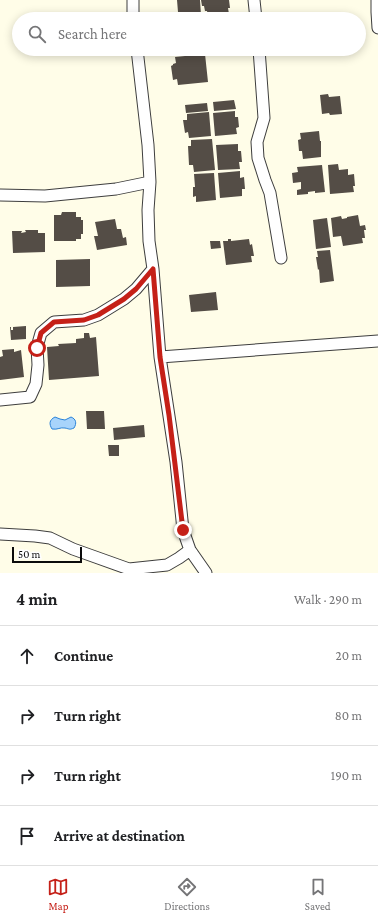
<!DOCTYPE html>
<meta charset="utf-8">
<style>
:root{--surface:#fff;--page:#f2f2f2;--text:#202124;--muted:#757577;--line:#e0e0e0;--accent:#c52018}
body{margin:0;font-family:"Crimson Pro",serif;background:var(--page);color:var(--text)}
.scale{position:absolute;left:12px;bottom:10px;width:70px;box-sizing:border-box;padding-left:4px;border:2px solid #0b0b0b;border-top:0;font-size:11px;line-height:14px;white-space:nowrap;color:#0b0b0b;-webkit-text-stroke:3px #fff;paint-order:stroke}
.stop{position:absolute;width:12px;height:12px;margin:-9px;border:3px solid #c52018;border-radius:50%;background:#fff}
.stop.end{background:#c52018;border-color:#fff;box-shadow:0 1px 4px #0008}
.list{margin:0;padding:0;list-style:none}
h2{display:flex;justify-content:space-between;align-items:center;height:52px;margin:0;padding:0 16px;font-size:17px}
h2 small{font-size:13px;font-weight:400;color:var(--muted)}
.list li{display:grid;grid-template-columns:26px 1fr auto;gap:12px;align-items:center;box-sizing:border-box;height:60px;padding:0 16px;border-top:1px solid var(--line)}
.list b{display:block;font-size:15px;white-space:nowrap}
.list em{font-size:13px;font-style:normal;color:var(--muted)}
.icon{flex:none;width:22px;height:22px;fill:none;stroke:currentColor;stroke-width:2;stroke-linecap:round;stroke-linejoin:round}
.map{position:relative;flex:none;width:378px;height:573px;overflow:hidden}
.search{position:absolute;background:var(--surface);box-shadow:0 2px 10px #0003;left:12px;right:12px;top:12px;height:44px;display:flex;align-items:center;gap:10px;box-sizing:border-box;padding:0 14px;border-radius:22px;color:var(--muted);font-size:15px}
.sheet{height:292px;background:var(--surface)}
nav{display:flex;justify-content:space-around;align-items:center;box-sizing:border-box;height:56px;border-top:1px solid var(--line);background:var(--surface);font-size:11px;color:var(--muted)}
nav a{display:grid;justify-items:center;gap:2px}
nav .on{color:var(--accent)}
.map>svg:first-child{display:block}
.water{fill:#a8d4fb;stroke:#2982d9}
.building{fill:#544d46}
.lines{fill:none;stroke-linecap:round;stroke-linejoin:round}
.minor-casing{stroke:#3e3e3e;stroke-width:13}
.minor{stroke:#fff;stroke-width:11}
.route{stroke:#c52018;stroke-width:5}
</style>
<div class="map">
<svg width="378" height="573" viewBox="0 0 378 573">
<rect width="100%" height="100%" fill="#fffde8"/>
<!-- water -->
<path class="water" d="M55,417L60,419L65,420L71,417C76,419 77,423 74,428C69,430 70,429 65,428C60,427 58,430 52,429C49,424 49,420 55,417Z"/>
<!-- building -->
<path class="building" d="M177,0H200L201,15L181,17L180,12H178Z
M201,0H229L230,8H228L229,14L208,16L207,11H205L204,6H202Z
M205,54L208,82L178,85L177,79L173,80L171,66L173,65V64L176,63L175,57Z
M328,94L329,97L340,96L342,114L330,115L329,113L322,114L320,95Z
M234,100L236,109L214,111L213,102Z
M207,103L208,111L186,113L185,105Z
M235,111V117H238L239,127L236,128L237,134L215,136L213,113Z
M209,112L211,136L189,138L188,132L185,133L183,120H187V114Z
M319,131L320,141H321V157L303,159L302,151H299L298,140L301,139L300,133Z
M212,139L215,170L194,172L193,165H189L188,146H191V140Z
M238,144V151H241L242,162H239L240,169L218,170L216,145Z
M338,164L339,170L348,169V175L354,174L355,186H353L354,192L330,194L328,165Z
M322,165L325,192L315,193V191L308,192V194L297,195V190L301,189V182L293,183L292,173L298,172L297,167Z
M240,171V178L244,177L245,189H242V196L220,198L218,173Z
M214,173L216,200L196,202V196L193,197V187H195L194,174Z
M62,212H76V217H81V220H83V234H81V239H76V241H54V215H61Z
M358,215L360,226L365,225L366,230H364L365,238H362L363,243L343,246L341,236L333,237L331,218L341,216L342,219L347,218V217Z
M327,218L331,247L316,249L313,220Z
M115,219L117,229H121L123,238L126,237L127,245L97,250L94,236H98L95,222Z
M25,230H38V233H45V252L13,253L12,231H22L21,233L26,232Z
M228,239H231V241L249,239L250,245L252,244L254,256H251L252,262L226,265L223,241H228Z
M210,241H220L221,248L211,249Z
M330,250L334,281L320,283L319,269L318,270L316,257H318L317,251Z
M90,259V286L56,287V260Z
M216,292L218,310L191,312L189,295Z
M26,326V339L11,340L10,327H11V330H13V327Z
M84,333H89L90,338L96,337L99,376L49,380L47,347L59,346L58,344L76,343V339L84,338Z
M14,349V352L21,350L24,377L0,380V357L3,356L2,350Z
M86,411H104L105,429H87Z
M144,425L145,437L114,440L113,428Z
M108,445H119V456H109Z"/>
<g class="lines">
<defs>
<path id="minor" d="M133,0V19
M254,0L256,19
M377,0V12L378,28
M137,49L148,145L150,182L148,210L149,241L153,269L160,357L176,462L183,530L190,550L206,573
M259,49L264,118L257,142L258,158L265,180L270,193L281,258
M0,195L45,196L116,189L150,182
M160,357L378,341
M0,400L30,397L36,384L38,365L37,347L41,333L54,322L84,320L98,315L124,299L136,289L153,269
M0,534L35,536L50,538L73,549L129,569L167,565L179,558L190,550"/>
</defs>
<!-- minor casing -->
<use href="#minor" class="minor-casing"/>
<!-- minor -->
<use href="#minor" class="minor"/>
</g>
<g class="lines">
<!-- route -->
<path class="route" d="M37,348L41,333L54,322L84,320L98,315L124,299L136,289L153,269L160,357L169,415L183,530"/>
</g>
</svg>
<div class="scale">50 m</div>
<div class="stop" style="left:37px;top:348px"></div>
<div class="stop end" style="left:183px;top:530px"></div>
<div class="search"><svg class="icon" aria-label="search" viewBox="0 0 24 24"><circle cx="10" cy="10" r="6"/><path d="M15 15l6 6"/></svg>Search here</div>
</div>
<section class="sheet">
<h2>4 min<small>Walk · 290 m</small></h2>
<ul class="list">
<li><svg class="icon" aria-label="ahead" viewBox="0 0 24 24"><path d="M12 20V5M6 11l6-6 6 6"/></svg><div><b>Continue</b></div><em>20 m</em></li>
<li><svg class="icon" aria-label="right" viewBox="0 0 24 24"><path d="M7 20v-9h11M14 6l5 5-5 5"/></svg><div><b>Turn right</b></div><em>80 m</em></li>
<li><svg class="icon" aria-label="right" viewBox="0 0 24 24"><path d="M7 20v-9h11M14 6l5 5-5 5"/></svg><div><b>Turn right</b></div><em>190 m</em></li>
<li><svg class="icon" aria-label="arrive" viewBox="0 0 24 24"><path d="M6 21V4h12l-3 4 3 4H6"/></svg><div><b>Arrive at destination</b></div></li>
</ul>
</section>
<nav>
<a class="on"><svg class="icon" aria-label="map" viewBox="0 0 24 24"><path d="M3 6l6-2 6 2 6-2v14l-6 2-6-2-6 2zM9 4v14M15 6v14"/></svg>Map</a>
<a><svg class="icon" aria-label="directions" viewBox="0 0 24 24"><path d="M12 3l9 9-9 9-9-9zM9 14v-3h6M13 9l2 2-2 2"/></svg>Directions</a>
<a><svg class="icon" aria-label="saved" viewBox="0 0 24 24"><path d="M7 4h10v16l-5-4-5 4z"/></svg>Saved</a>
</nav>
